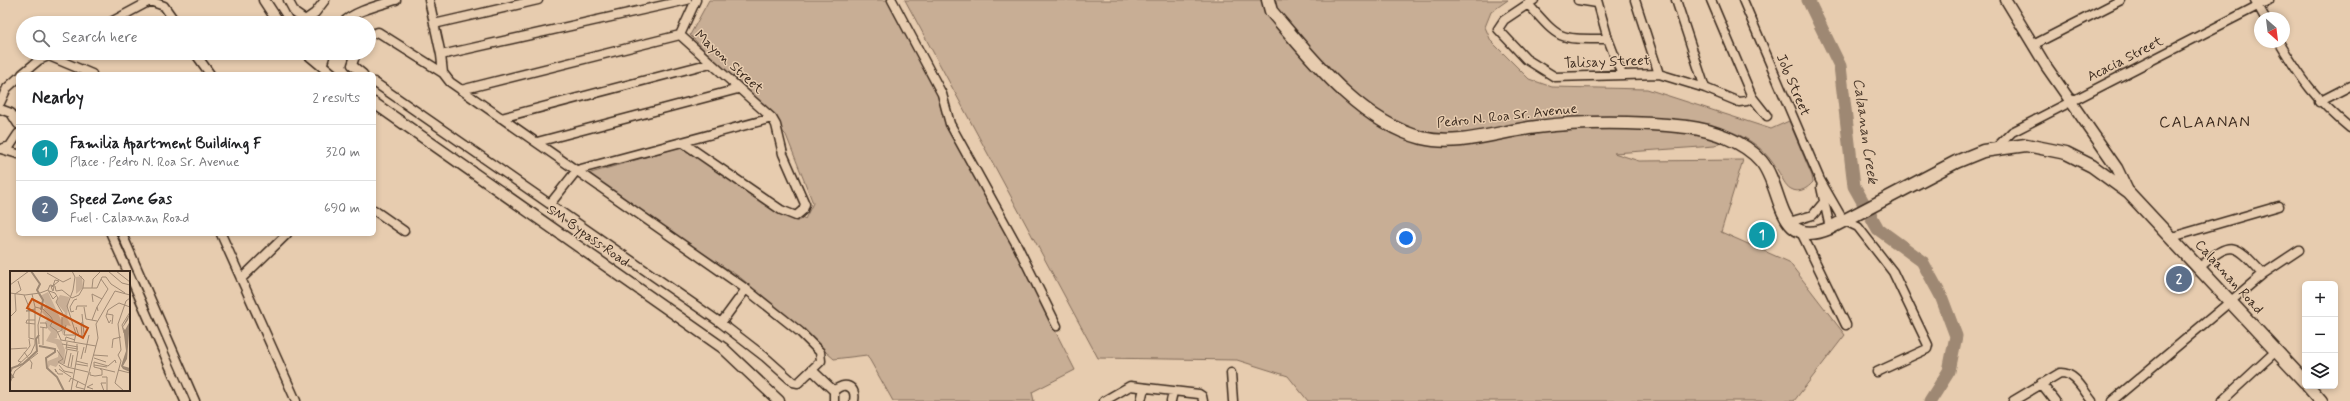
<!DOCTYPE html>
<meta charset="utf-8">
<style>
:root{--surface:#fff;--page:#f6f6f6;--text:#202124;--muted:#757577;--line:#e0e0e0;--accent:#0b8043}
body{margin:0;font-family:Mynerve,sans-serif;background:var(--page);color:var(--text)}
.controls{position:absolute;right:12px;bottom:12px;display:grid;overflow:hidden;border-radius:6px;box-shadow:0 2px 6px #0003}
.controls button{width:36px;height:36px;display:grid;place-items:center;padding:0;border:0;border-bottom:1px solid var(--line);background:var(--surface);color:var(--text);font:20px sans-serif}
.compass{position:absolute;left:2254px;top:12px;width:36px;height:36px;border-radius:50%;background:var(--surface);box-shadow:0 2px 6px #0003;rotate:152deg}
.you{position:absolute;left:1406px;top:238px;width:14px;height:14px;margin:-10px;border:3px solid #fff;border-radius:50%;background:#1a73e8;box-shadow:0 0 0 6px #1a73e833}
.badge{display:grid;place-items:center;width:26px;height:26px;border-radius:50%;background:var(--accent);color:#fff;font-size:13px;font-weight:700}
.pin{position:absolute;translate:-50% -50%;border:2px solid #fff;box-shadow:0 1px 4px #0006}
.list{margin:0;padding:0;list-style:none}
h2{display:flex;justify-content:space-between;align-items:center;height:52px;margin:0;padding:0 16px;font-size:17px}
h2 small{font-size:13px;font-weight:400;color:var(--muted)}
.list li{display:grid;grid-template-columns:26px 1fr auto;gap:12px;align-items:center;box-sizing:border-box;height:56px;padding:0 16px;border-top:1px solid var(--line)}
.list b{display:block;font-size:15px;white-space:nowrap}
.list p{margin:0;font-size:13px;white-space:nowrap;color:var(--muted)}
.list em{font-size:13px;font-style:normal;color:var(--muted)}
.icon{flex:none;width:22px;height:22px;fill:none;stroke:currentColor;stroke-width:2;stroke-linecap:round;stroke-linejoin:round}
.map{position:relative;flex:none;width:2350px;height:401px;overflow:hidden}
.search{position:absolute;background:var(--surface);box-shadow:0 2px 6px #0003;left:16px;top:16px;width:360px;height:44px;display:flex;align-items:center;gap:10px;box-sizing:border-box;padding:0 14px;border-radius:22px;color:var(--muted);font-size:15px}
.panel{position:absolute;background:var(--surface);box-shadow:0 2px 6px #0003;left:16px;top:72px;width:360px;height:164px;border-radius:6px}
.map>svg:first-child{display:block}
.green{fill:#c8ae95;stroke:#826c5a}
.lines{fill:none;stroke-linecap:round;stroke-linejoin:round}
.river{stroke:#9e8873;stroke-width:13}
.minor-casing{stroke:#3b2a1e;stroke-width:11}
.tertiary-casing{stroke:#3b2a1e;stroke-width:13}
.primary-casing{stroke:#3b2a1e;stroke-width:15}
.minor{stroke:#e7ccaf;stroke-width:8}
.tertiary{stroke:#e7ccaf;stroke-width:10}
.primary{stroke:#e7ccaf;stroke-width:12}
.labels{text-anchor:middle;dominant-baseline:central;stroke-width:3;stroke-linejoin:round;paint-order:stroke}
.street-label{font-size:14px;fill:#3b2a1e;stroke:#e7ccaf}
.water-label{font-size:15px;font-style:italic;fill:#4f3d2f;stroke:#e7ccaf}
.quarter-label{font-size:16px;letter-spacing:1px;fill:#3b2a1e;stroke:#e7ccaf}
.inset-river{fill:none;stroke:#9e8873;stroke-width:2}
.inset-road{fill:none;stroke:#a28b75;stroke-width:1}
.view{fill:#c55010;fill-opacity:0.15;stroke:#c55010;stroke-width:2}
.inset-edge{fill:none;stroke:#3b2a1e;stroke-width:2}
</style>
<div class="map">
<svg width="2350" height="401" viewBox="0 0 2350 401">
<rect width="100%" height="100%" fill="#e7ccaf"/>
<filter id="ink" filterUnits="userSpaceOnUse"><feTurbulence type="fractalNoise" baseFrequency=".025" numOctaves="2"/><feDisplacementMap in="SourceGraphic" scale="8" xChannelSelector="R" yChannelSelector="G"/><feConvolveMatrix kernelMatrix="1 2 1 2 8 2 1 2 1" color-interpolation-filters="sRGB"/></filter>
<g filter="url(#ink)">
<!-- green -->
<path class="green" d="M709,0H887L928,67L947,117L1075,370L1032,392L1034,401H893L867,355L834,359L741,278L584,175L687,145L805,219L813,203L786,135L690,35Z
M905,0H1508L1491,12L1485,27L1491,41L1529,79L1552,87L1647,89L1771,129L1789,121L1812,176L1813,182C1808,188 1799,194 1791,189C1785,186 1782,177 1778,171C1767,152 1753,140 1732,132L1715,146L1614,153L1639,161L1743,160L1721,232L1789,262L1845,335L1794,401H1308L1288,376L1237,360L1098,358Z"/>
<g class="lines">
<!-- river -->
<path class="river" d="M1808,0L1840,66L1854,186L1878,229L1922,261L1941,296L1956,336L1949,371L1930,401"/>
<defs>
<path id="minor" d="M288,0L295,13L305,20L315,13L325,0
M696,0L680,35L772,118
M892,0L942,94L950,124L1018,247L1057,326
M1534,0L1504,20L1498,29L1526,59L1555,77L1659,74L1705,88L1739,102L1747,101L1752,97
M1578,0L1597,3
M1597,0L1608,39L1622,75
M1635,0L1659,74
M1676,0L1705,88
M1711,0L1752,97L1767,116
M1743,0L1820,180L1843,220L1858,227L1893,272L1928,345L1927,349L1877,372
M2255,0L2265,18
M1528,4C1561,41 1557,39 1608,39
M109,23L150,1L164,6L176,23
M342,23C357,10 377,6 396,0
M434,24L538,0
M369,35L378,32L443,73
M2279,42C2302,80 2316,100 2350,128
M2033,45L2121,0
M195,53L210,74
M356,53L352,65L363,74
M441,55L687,0
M49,56L92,74
M322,66L326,53
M22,74L39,60L53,54
M374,82L721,323L765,357L793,382L798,383L821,361L820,352L800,332L746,289L450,82L443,73L441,55L429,0
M461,90L680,35
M2319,102L2350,86
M0,103L7,88L18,78
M0,109L11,113L18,124
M501,118L711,63
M537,142L738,89
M1996,148L2012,132L2269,0
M0,149L10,146L18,134
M1,149L18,154
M1821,187L1830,228
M550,204L577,170L772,118L776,125L783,154L805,204L803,210L796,216L781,210L682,142
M374,210L404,231
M1789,222L1813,215L1824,202
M1801,232L1846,325
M111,234L128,272
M122,234L195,401
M221,234L296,401
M2172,237L2279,206
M2200,267C2232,239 2235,243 2263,274
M129,274L185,401
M241,279L287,234
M721,323L746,289
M812,370L834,391
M1231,373L1233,401
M2041,383L2055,401
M834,401V391C844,381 857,386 854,401
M1104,401L1130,386L1199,394L1202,396L1203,401
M1141,401L1144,388
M1171,401L1173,392
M2013,401L2060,373C2075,372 2083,390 2092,401
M2112,401L2263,274L2299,250
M2222,401L2276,351"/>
<path id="tertiary" d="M264,0L279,23
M2006,0L2046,66L2117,168L2129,193
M307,53L332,74
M374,103L723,348L779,401"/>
<path id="primary" d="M1268,0L1271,11C1310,57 1360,122 1422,138C1459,147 1500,131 1537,127C1586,121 1638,122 1687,127C1712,130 1744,141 1761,161C1784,188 1776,251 1830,228L1956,162L1983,151L2026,145L2066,153L2092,166L2129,193L2305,382
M2308,386L2321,401"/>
</defs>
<!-- minor casing -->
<use href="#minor" class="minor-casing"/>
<!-- tertiary casing -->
<use href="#tertiary" class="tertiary-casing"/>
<!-- primary casing -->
<use href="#primary" class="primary-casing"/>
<!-- minor -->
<use href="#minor" class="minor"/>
<!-- tertiary -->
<use href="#tertiary" class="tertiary"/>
<!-- primary -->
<use href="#primary" class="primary"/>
</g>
</g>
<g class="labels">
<!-- street labels -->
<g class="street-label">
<text transform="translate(2125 59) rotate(-27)">Acacia Street</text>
<text transform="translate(729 62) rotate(42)">Mayon Street</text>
<text transform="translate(1607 62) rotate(-2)">Talisay Street</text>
<text transform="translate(1793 85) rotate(67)">Job Street</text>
<text transform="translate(1507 116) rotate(-6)">Pedro N. Roa Sr. Avenue</text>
<text transform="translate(588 236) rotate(35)">SM Bypass Road</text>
<text transform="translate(2229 277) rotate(48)">Calaanan Road</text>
</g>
<!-- water labels -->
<g class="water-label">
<text transform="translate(1865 131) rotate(82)">Calaanan Creek</text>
</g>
<!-- quarter labels -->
<g class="quarter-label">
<text x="2205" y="122">CALAANAN</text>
</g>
</g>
<!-- overview -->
<g transform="translate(10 271)">
<rect width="120" height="120" fill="#e7ccaf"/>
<path d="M72,5L73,17L66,23V6ZM38,21L51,49L55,42L46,31L50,24L59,26L57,47L61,55L56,54L53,64L51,59H47L48,65L47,63V67H44L51,69L55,79L54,93L49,92L46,96L40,94L38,98V90L48,86L49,79L46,73L36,70L41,61L38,58L35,51L38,48L32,41L36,34L30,25Z" fill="#c8ae95"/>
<path d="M120,42L118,49L113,56L115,59L120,50L117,88L113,95L120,97V101L113,98L111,95L116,80L113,55Z" fill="#9e8873"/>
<path class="inset-river" d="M21,0L30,13L27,19L33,29L31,39M29,75L45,78V81L36,87L37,97L47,106L54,120M0,107L3,106L0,102L2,97L13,93L27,80L26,68L29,64"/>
<path class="inset-road" d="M62,0L65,6L63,19L57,35L66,63L64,71M98,0L112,12L120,14M106,0L120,11M37,2L53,11L61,7M69,4L74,9L73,17M96,6L101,13L115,22M0,14L19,0M41,15L44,16L43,20L42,18ZM43,15L45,9L49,10L44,14M82,17L83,8L90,1M38,19L43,28L46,25M39,20L45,22L48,27L46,31L53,43M0,22L15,24L30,22L38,19L40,14L45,15L46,20L52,19L62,27L69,24L73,17H87L92,6H96M22,23L25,36L33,38L41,46L43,50L40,55L47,60L51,69L86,75M14,24L19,36V67L24,68M83,31L82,23L92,28M74,36L76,48L87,50M25,38L16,40H25M66,39L67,35H77M64,40L61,41L60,36L64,29L67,28M88,40L87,36L98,18L91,8M72,43L74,63M97,43L103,44L102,53M0,46L6,40L5,23L11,19L8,10M82,49L87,36M101,49L99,52L96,45L98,39L104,35L109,32L120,36M25,53L16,52L17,49H25M56,54L54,64H66M30,56L37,57L36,52H30M66,56L69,65H73M33,57V74M48,61L52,59V46M114,62L112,54L120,41M72,65L71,52H73M55,70L56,66L65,69M57,71L56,78L67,80V73M29,73L28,54L33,34M52,73L68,76M56,76L68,78M102,77L103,68L111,66M0,78L17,77M47,79L53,88L48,91L57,96L78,101M14,81L22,92L21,98M75,82L79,64M83,84L98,85M84,87L96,91M71,88L74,76M66,90L78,93M11,91L8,90L20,75L19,68M54,93L57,79M66,93L78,95M49,94L54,100L63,102M84,94L97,96M7,95L21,82L25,73V36M58,96L61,82M61,96L63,84M49,98L61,106M108,99L120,102M46,101L45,98L48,103H53M80,101V104L85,105L92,104V99L90,98M105,101L84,96V91L98,95L105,89L106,92M92,106H97V120M68,110L66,116L74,118M59,111L61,107L75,114M0,112L5,100L28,82M83,113L77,116L83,118M61,120L68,80M74,120L88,67L86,53L105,20L120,24M94,120L91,112H96M114,120L105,112L111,90L108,84L111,79L108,53L116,30L120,27"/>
<path class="view" d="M22,28L78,57L73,67L17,37Z"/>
<rect width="120" height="120" class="inset-edge"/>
</g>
</svg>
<div class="controls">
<button>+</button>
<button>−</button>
<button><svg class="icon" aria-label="layers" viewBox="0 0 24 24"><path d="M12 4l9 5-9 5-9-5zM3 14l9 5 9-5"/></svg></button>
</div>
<svg class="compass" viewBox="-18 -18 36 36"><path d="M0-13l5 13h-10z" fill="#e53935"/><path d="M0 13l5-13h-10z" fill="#757577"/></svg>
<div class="you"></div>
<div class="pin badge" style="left:1762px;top:235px;background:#0f9aa8">1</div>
<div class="pin badge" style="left:2179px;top:279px;background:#5c6f8a">2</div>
<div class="search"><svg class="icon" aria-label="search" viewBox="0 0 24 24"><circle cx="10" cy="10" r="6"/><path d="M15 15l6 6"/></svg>Search here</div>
<section class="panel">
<h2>Nearby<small>2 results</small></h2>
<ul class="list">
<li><span class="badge" style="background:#0f9aa8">1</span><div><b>Familia Apartment Building F</b><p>Place · Pedro N. Roa Sr. Avenue</p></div><em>320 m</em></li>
<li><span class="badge" style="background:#5c6f8a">2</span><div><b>Speed Zone Gas</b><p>Fuel · Calaanan Road</p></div><em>690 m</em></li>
</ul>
</section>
</div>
